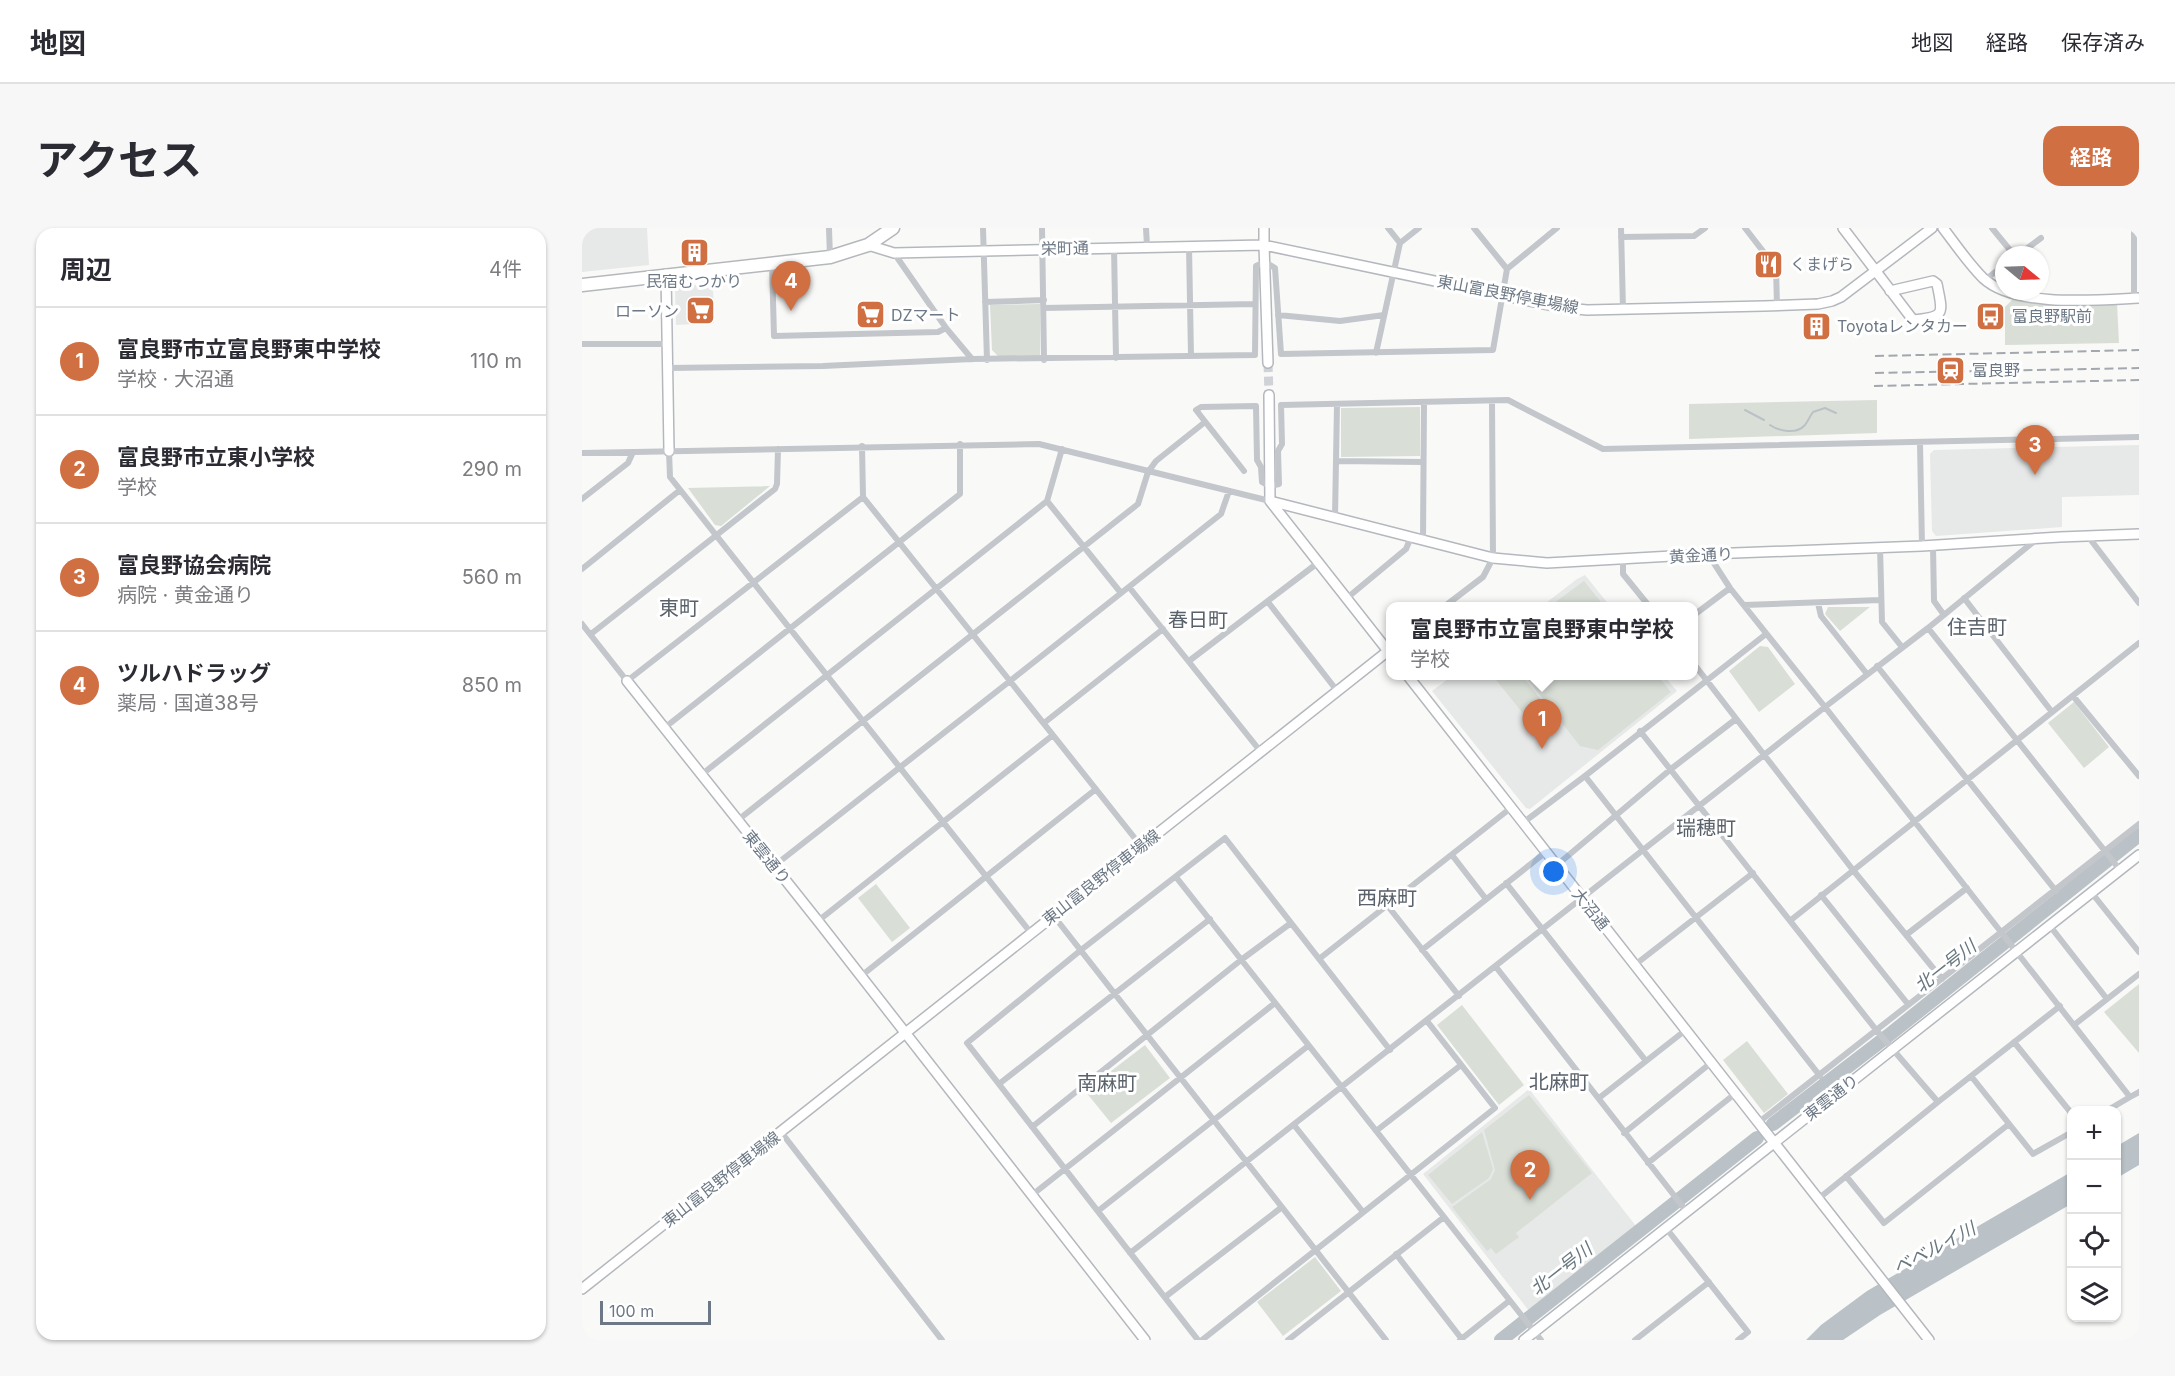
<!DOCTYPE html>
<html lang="ja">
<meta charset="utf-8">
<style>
:root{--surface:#fff;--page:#f7f7f7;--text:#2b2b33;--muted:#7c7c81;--line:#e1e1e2;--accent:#cf6f42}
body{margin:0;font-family:Inter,"Noto Sans JP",sans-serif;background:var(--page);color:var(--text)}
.controls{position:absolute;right:18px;bottom:18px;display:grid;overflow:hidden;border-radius:12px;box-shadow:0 2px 4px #0004}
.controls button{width:54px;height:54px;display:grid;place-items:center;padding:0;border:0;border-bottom:2px solid var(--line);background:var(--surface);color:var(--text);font:30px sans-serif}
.compass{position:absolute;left:1413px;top:18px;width:54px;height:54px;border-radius:50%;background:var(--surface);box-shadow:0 2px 4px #0004;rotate:109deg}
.scale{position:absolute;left:18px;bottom:15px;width:111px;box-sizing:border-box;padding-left:6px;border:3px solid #6c7885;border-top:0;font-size:16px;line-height:21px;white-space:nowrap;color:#6c7885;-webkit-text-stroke:4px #fff;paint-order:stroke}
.you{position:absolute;left:972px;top:644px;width:21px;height:21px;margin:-15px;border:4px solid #fff;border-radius:50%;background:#1a73e8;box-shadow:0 0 0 9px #1a73e833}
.badge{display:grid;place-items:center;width:39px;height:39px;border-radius:50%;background:var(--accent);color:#fff;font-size:20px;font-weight:700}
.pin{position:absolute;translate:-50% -50px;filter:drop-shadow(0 2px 3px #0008)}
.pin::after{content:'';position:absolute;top:32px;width:21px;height:18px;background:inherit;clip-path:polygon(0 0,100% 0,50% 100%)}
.popup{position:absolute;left:804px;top:374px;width:312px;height:78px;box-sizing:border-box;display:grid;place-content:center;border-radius:12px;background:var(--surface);filter:drop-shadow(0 2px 4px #0005);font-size:20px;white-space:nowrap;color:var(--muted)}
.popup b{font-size:22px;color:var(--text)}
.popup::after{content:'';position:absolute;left:50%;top:100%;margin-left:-12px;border:12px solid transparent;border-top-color:var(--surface)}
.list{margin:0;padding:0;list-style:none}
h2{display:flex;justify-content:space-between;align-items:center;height:78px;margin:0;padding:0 24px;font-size:26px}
h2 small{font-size:20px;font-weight:400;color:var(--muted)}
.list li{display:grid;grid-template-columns:39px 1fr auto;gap:18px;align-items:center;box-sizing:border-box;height:108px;padding:0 24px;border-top:2px solid var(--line)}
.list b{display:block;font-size:22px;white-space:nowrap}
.list p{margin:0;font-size:20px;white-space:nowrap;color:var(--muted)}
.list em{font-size:20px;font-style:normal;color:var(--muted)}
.icon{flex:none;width:33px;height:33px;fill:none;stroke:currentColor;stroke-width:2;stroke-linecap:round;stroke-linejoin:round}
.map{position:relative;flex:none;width:1557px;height:1112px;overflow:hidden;border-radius:18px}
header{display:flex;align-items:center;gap:36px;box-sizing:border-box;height:84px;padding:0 30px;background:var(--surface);border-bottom:2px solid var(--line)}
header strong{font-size:28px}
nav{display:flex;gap:33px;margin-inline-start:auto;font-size:21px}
.intro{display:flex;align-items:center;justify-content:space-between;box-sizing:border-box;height:144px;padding:0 36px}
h1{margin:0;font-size:42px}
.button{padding:15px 27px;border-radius:18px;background:var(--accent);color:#fff;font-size:21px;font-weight:700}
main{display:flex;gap:36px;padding:0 36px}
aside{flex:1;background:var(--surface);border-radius:18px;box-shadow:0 2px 4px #0004}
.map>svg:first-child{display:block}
.built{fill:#e7e8e8}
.green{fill:#d9ded7}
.water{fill:#bac2c7}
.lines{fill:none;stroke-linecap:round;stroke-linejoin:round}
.stream{stroke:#bac2c7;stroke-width:2}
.river{stroke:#bac2c7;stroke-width:14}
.secondary-tunnel{stroke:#cfd2d6;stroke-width:9;stroke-dasharray:9 4.5;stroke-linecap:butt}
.secondary-casing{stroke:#b4b8bd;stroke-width:12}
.highway-casing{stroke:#b5b8bb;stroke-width:15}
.street{stroke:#c3c6ca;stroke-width:6}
.secondary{stroke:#fff;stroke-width:9}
.highway{stroke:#fff;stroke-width:12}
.rail{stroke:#a3a8ae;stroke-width:2;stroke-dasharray:9 4.5;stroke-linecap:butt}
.labels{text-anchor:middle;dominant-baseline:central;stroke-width:6;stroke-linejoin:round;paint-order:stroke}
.street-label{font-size:16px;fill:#6c7885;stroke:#fff}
.poi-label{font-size:16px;fill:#6c7885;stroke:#fff;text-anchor:start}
.water-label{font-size:18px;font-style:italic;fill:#68777f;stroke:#fff}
.quarter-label{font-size:20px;fill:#59616b;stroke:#fff}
</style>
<header>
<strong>地図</strong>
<nav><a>地図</a><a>経路</a><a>保存済み</a></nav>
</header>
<div class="intro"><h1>アクセス</h1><a class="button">経路</a></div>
<main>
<aside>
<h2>周辺<small>4件</small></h2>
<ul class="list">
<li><span class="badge">1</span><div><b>富良野市立富良野東中学校</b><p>学校 · 大沼通</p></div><em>110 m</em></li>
<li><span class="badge">2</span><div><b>富良野市立東小学校</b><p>学校</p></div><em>290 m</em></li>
<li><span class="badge">3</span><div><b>富良野協会病院</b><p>病院 · 黄金通り</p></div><em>560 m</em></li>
<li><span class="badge">4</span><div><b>ツルハドラッグ</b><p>薬局 · 国道38号</p></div><em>850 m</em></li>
</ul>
</aside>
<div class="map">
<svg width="1557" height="1112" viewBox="0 0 1557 1112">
<rect width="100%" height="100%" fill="#f9f9f8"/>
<!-- built -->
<path class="built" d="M0,0H65L67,37L0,44Z
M126,56L131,59L132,95L94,97L93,62L98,58Z
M1557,217V267L1480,269V299L1354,308L1350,303L1348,226L1352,222Z
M1003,347L1028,378H960L995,351Z
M870,448H1082L1095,463L948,581L944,580L850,463Z
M947,861L1054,998L947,1083L841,946Z"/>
<!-- green -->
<path class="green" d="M1431,71L1463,76L1535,75L1537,115L1423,117V79Z
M458,76V128L417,129L410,122L408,77Z
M1295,172V205L1107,211V176Z
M838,179V228L759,229V180Z
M188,258L139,298L133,297L106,260Z
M1002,353L1022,378H968Z
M1246,379H1288L1258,403L1243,386Z
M1178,418L1186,419L1213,456L1177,484L1147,443Z
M911,448H940L973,489L955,503Z
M943,448H1076L1089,464L1016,522L998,518Z
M1492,474L1527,519L1502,540L1466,495Z
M294,656L328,700L310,714L276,670Z
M1557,756V825L1522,784Z
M880,777L942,857L917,877L855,797Z
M1165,813L1206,866L1182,885L1141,832Z
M563,817L588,850L529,895L503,863Z
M947,867L1010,945L934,1005L937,1009L914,1026L909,1020L905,1023L870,979L909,951L913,942L902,902Z
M900,904L911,941L907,950L870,976L846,947Z
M733,1029L759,1063L701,1108L675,1074Z"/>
<!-- water -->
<path class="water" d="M1557,905V937L1535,950V918Z
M1489,944V976L1298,1087L1261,1112H1224L1239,1097L1285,1063Z"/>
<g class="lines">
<!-- stream -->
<path class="stream" d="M1163,182L1182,192
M1188,197C1197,203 1214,207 1223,197C1226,193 1228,188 1231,184L1243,180L1254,185"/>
<!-- river -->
<path class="river" d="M1191,896L1307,807L1557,607
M919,1112L1175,910"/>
<!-- secondary-tunnel -->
<path class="secondary-tunnel" d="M686,135L687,167"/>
<defs>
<path id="secondary" d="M1261,0L1331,92C1364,89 1361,86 1355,56L1351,53L1308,63
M1361,0C1374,17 1386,35 1401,50C1433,80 1515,72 1557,70
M286,17L312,25L682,17V0
M84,46L87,223
M686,135L682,17L976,79L1005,82L1182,78L1236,76L1250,73L1259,69L1350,0
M688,273L911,330L965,335L1126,326L1340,318L1478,309L1557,306
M826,448L1347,1112
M45,453L236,693L563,1112
M0,1061L806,423L688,273L687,167
M942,1112L1557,627"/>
<path id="highway" d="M0,57L248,29L286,17L311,0"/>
</defs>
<!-- secondary casing -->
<use href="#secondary" class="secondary-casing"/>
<!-- highway casing -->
<use href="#highway" class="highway-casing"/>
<!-- street -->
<path class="street" d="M247,0L248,29
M401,0L405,132
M460,0L462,132
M564,0L565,18
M1039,0L1041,81
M1163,0L1194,40L1195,78
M1410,0L1432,27
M1039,9L1112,8L1123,0
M818,15L837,0
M607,18L609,128
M532,19L534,130
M312,25L364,100L390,131
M1436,27L1459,10
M190,36L192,108L356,104L364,100
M925,41L975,0
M1403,52L1422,37
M1552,70V0
M403,74L462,72
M462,80L673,76
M696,87L758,93L802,87
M0,116H86
M794,125L818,15L806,0
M86,140L241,138L390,131L673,127L674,38L683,34L693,40L699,126L911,122L925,41L892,0
M1338,215L1340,318
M280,218L281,269L428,453L639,286L647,263
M87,223L88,249L281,493L556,276L566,244L574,233L623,194
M0,225L457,216L688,273
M755,233L841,234
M662,243L614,182L619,179L674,178L675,232L679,239L680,254L688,258L697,256L696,223L700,216L699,177L926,172L1021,221L1557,209
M0,271L46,235L51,224
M465,273L539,365
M753,290L755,176
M1505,307L1557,375
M841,312L842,174
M1351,318L1352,373L1362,387
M1298,319L1300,394L1320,419
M1126,326L1148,360L1243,479L1548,869L1526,882
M1041,332V346L1067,378
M0,341L98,262
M547,359L679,524
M765,370L824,321L829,309
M1382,370L1470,484
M686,374L756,464
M1236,375L1239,388L1285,446
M1162,377L1298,372
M863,378L901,349L911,330L910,173
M1112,387L1148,360
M0,396L45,453L281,269
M1346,400L1538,642
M9,406L193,261L195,256L196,221
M607,433L737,334
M1112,436L1271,642L1360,751
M1295,438L1474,663
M1491,468L1557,548
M462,495L581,401
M81,501L378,266V216
M1058,503L1295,803L1356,874L1478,778
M119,547L465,273L480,221
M1003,548L1238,848
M156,592L281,493L449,705
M942,594L1003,548L1184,406
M870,627L904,671
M975,637L1089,541L1154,491
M192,638L428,453L559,618
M594,649L959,1112
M924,655L1064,833
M1509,664L1557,724
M1239,667L1325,775
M805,677L877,768
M471,687L804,1112
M1209,692L1557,415
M236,693L471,507
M1468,698L1525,771
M1324,707L1385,660
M840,722L964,624
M737,731L930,579
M1054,736L1171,645
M914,739L1105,984
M279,748L514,561
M1492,797L1557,746
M1432,814L1490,886
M1389,848L1451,926L1490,904
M417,856L628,691
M1548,869L1557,864
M1017,870L1105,801
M1177,894L1557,596
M712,897L781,984
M450,899L659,732L709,695
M794,903L879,837
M199,904L360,1112
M1042,905L1130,834
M1066,935L1154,865
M1264,948L1302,995L1427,896
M450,967L693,775
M1236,971L1356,874
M516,983L726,818
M1084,1000L1166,1104L1156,1112
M548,1025L1243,479L1346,400L1455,311
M814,1026L879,1110
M583,1069L700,979
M616,1112L385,815L499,722L643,610L808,822
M620,1112L913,880L845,793
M706,1112L862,989
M878,1112L927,1073
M1053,1112L1127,1054"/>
<!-- secondary -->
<use href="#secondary" class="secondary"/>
<!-- highway -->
<use href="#highway" class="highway"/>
<!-- rail -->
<path class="rail" d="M1293,128L1557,122
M1293,145L1557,140
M1292,158L1557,152"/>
</g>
<!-- icons -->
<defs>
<symbol id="building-square" viewBox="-11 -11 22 22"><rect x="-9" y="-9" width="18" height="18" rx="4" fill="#cf6f42" stroke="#fff"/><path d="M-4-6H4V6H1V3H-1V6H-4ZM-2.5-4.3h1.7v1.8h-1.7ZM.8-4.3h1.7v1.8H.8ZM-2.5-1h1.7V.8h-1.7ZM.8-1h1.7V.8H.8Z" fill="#fff"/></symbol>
<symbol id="restaurant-square" viewBox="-11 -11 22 22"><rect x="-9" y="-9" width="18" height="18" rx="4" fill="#cf6f42" stroke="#fff"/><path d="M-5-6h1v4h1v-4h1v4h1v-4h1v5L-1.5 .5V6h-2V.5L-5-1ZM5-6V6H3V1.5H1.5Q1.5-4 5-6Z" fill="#fff"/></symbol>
<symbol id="supermarket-square" viewBox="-11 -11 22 22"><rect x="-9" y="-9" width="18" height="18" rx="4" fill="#cf6f42" stroke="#fff"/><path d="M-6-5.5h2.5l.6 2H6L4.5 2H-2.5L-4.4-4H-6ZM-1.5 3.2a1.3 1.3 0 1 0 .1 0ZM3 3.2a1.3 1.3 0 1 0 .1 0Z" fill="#fff"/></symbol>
<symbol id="bus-square" viewBox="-11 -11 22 22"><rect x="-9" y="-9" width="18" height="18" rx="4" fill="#cf6f42" stroke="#fff"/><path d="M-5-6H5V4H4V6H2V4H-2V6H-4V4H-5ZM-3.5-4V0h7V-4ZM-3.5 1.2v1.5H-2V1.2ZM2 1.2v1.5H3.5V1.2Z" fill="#fff"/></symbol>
<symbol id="station-square" viewBox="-11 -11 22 22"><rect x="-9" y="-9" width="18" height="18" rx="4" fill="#cf6f42" stroke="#fff"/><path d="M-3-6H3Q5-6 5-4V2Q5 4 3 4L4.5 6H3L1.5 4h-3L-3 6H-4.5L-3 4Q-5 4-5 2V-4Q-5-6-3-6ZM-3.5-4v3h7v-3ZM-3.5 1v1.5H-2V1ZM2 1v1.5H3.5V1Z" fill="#fff"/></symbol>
</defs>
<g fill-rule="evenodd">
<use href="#building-square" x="96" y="8" width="33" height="33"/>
<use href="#restaurant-square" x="1170" y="20" width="33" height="33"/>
<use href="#supermarket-square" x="102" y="66" width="33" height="33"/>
<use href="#supermarket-square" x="272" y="70" width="33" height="33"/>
<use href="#bus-square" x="1392" y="72" width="33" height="33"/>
<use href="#building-square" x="1218" y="82" width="33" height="33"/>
<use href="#station-square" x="1352" y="126" width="33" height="33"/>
</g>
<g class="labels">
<!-- street labels -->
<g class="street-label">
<text transform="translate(483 20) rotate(-1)">栄町通</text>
<text transform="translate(926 66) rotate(11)">東山富良野停車場線</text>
<text transform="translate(1119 327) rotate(-3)">黄金通り</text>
<text transform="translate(185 629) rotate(51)">東雲通り</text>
<text transform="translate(519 649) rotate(-38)">東山富良野停車場線</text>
<text transform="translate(1009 681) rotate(51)">大沼通</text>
<text transform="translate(1249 869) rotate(-38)">東雲通り</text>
<text transform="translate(139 951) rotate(-38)">東山富良野停車場線</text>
</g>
<!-- poi labels -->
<g class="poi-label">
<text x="1208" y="36">くまげら</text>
<text x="112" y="53" text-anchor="middle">民宿むつかり</text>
<text x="97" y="83" text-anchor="end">ローソン</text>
<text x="309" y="87">DZマート</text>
<text x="1430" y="88">富良野駅前</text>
<text x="1255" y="98">Toyotaレンタカー</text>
<text x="1390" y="142">富良野</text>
</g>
<!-- water labels -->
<g class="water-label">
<text transform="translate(1363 738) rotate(-38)">北一号川</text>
<text transform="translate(1352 1020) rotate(-28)">ベベルイ川</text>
<text transform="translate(979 1041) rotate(-38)">北一号川</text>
</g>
<!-- quarter labels -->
<g class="quarter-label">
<text x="97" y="380">東町</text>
<text x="616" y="392">春日町</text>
<text x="1395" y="399">住吉町</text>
<text x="1124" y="600">瑞穂町</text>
<text x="805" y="670">西麻町</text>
<text x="977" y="854">北麻町</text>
<text x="525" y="855">南麻町</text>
</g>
</g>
</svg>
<div class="controls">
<button>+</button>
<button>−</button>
<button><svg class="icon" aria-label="locate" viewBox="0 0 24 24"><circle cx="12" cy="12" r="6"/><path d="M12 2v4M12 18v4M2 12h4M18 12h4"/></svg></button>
<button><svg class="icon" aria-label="layers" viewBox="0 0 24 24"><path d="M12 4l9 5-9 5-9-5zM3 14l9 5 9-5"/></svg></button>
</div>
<svg class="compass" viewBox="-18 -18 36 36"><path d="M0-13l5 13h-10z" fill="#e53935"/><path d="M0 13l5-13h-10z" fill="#7c7c81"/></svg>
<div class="scale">100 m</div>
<div class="you"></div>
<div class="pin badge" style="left:960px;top:521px">1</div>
<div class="popup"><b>富良野市立富良野東中学校</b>学校</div>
<div class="pin badge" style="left:948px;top:972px">2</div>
<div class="pin badge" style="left:1453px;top:247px">3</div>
<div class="pin badge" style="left:209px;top:83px">4</div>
</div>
</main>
